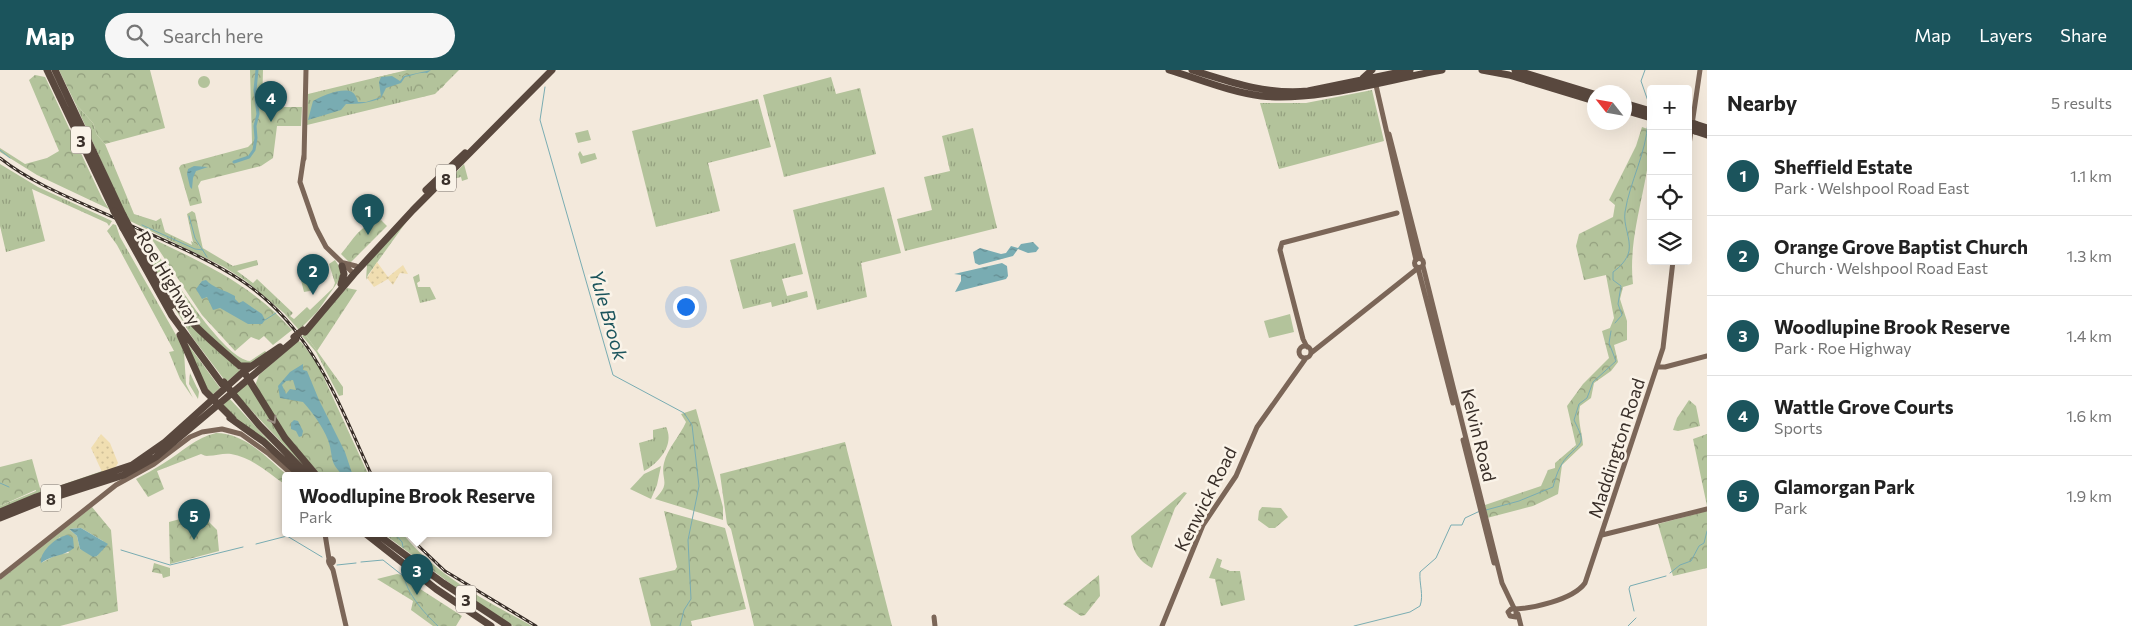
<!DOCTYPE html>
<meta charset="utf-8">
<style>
:root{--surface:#fff;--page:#f6f6f6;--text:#222;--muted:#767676;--line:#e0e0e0;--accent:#1b545c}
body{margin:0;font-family:Commissioner,sans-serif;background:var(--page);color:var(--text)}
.controls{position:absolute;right:15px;top:15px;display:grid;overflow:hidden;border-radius:5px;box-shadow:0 5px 20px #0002}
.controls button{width:45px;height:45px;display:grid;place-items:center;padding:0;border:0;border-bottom:1px solid var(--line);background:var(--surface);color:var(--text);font:25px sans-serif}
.compass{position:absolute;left:1587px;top:15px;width:45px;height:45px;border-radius:50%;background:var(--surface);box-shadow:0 5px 20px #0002;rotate:301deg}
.you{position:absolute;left:685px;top:236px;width:18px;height:18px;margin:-12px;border:4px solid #fff;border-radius:50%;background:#1a73e8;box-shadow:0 0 0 8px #1a73e833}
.badge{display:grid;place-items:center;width:32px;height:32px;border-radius:50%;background:var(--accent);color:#fff;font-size:16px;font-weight:700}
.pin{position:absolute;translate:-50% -41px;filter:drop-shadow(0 1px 2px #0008)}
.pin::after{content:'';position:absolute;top:26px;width:18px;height:15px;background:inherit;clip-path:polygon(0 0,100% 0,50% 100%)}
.popup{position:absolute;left:282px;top:402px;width:270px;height:65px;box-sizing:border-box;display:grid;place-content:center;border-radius:5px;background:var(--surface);filter:drop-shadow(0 1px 4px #0005);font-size:16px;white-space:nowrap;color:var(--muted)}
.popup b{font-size:19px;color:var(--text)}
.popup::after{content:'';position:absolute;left:50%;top:100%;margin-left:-10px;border:10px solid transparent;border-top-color:var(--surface)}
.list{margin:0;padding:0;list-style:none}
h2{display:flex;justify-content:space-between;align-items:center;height:65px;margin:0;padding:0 20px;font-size:21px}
h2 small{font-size:16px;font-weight:400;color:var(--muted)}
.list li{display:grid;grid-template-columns:32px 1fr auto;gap:15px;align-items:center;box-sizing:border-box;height:80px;padding:0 20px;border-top:1px solid var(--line)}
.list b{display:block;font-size:19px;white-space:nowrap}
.list p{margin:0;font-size:16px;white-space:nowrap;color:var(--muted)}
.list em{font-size:16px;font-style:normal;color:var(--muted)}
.icon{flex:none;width:28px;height:28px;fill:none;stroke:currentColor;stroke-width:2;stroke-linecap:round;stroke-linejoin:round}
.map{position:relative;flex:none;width:1707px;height:556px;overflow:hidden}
header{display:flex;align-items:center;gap:30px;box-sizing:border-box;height:70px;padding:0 25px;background:var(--accent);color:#fff}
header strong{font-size:24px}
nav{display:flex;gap:28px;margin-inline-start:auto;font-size:18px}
.search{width:350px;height:45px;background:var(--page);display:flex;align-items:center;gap:12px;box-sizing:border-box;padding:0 18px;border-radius:28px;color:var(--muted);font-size:19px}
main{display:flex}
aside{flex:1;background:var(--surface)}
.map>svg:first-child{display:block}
.grass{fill:url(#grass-tufts)}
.forest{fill:url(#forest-crowns);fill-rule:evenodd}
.sand{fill:url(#sand-dots)}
.garden{fill:#b3c39b}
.water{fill:url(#water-ripples);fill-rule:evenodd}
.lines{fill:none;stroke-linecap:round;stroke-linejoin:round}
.stream{stroke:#79acb2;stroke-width:1}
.river{stroke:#79acb2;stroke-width:3}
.major{stroke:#7b6658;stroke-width:5}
.highway{stroke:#59483e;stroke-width:7}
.rail-casing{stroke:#382e28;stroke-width:3}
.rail{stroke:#faf3e8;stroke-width:1;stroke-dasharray:4;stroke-linecap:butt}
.highway-bridge{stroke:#59483e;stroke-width:7}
.oneway{stroke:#998c82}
.labels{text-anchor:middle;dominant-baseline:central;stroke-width:5;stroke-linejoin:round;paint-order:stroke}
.shield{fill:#faf3e8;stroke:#726962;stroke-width:1}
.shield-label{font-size:16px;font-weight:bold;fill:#382e28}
.street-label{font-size:18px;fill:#382e28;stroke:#faf3e8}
.water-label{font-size:19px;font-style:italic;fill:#1b545c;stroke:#faf3e8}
</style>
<header>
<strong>Map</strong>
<div class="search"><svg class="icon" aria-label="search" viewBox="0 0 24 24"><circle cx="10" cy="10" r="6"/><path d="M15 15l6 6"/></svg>Search here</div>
<nav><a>Map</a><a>Layers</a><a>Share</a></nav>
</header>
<main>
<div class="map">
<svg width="1707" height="556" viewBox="0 0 1707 556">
<defs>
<pattern id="grass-tufts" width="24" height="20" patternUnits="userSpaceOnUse" patternTransform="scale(1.25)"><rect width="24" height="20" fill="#b3c39b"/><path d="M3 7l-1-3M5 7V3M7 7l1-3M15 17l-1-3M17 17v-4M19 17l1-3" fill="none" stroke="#939f7e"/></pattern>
<pattern id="forest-crowns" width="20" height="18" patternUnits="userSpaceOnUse" patternTransform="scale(1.25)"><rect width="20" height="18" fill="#b3c39b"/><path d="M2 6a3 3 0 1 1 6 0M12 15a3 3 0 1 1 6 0" fill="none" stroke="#939f7e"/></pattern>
<pattern id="sand-dots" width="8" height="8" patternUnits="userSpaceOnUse" patternTransform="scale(1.25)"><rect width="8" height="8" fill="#f0deb1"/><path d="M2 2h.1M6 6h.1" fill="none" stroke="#cfbf98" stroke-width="1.8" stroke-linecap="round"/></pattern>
<pattern id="water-ripples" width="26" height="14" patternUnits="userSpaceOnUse" patternTransform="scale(1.25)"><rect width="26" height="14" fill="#79acb2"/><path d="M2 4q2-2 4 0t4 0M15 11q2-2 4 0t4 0" fill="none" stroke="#648c91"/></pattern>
</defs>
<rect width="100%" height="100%" fill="#f3e9dc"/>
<!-- grass -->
<path class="grass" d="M407,0H459L435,24L307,55L308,24Z
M831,7L836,24L860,18L876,84L784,107L763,25Z
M1372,20L1384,71L1279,99L1260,33H1306Z
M758,29L771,77L708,93L720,141L656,157L632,61Z
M75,33L93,53L97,65L105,74L134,144L156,151L161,148L165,162L192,175L191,171L233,196L257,190L258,195L237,201L253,213L257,209L293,243L290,246L294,249L307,237L310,240L333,218L335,213L329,194L335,190L341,199L342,206L317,242L299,260L284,243L246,211L224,197L128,150Z
M973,58L997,158L905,181L897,149L932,140L924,107L950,101L942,66Z
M0,94L38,117L112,151L109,156L107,153L32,119L45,171L6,182L0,156Z
M464,94L468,109L462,111L461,107L449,110Z
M884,117L901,183L861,193L867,227L817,240L793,140Z
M113,154L116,155L120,167L180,272L184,282L186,314L193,328L180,309L169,282L174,281L117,175L107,161Z
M132,162L145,174H151C168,199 223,289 250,291L265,281L267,283L252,296L242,297L176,235L149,196Z
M795,173L803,204L782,209L787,226L807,221L808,227L772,237L771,232L743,239L730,190Z
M311,200L315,220L304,222L301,210Z
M419,204L420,211L417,213L418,217H430L436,229L420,233L413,207Z
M170,230L240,301L226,312L192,267Z
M179,262L220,318L211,326Z
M305,264L343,317V325L339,326L316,282L302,266Z
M190,303L199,322L198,329L189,314Z
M249,312L313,406L235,323Z
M229,328L294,398L221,338Z
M666,357C675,374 659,393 644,401L639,373L653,369V360Z
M661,396L657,415L651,429L630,419L644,404Z
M102,401L103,404L0,441V436L36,421L35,418H40L41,422Z"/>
<!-- forest -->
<path class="forest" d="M59,0H150L165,58L105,74L97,65L93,53L75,33Z
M250,0H263L262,37H302L301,56H277L273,88L261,96L201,111L198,116L202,133L190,136L179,98L181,95L248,77L252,73Z
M410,0H436V3L445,14L442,18L436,15L426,17V26L421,27V23L415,20L413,14L405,11V16L400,15L396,21L387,20L389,26L383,31L349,40L348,35L359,33L354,22L356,17L366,15L375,25L376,23L370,16L372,14L376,17L374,8L396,3L401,7Z
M35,5L45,7L47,11L102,128L109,139L37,105L0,82V78L25,94L47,88L59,81L29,10Z
M1642,57L1651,60C1651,111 1627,163 1633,214L1623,217L1620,229L1627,251V270L1614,275L1618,292L1611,301L1594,313L1591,328L1580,336C1577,350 1582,361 1583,375L1562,395L1558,424L1533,436L1487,448L1485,435L1541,416L1548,400L1555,398V393L1576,375L1567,336L1583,314L1609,288L1602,261L1610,258L1614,248L1606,205L1584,210L1576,176L1579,164L1613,147L1615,135L1609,130L1636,76Z
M192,141L195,143L203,179L193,172L187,144Z
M412,144L368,205L366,210L367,195L365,194Z
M381,150L387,156L350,193L341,184C355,168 358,156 381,150Z
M151,168C202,192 254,216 292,260L273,275L264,266L259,270L251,267L235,281L202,245Z
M347,218L357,220L317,281L305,264Z
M298,271L301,272L317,293L369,406H322L292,374L257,319L256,313L259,305Z
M1689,330L1696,336L1700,356L1678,361L1673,360L1677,348Z
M696,339L723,437V450L655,429C672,412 660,410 664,393C667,379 680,366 686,352L681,344Z
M216,363C245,363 267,388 288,406H286V415C269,404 252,387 231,384C222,382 209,389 201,384L157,401L164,419L148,427L136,409C145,404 155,399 164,393C182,382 195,368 216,363Z
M1707,364V436L1693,369Z
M845,372L892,556H754L731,459L727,454L720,404Z
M32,389L40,418L0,436V397Z
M1184,422L1187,423L1175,438L1152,498C1138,490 1133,482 1131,466Z
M92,437L111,460L118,541L60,556H0V510ZM81,458L103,471L104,476L97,486L80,479L77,466L69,459ZM60,467L69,483L58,484L41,493Z
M1262,437L1281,438L1288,447L1275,458H1269L1258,450L1259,441Z
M664,441L725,458L746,539L691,551L692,556H651L639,508L675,500L677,497Z
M1707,441V498L1673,506L1658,454Z
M206,442L209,452L217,460L219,481L170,494L169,452Z
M384,464H403C437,506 485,530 532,556H513L475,532Z
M1217,488L1222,490L1220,497L1230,501H1240L1245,530L1221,536L1215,509L1209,508Z
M154,493L170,498V506L163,508L162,504L152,502Z
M397,504L408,506L414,515L462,546L456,556H433L411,540L413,531L377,509Z
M1099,505L1100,526L1085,545L1081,546L1063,534Z"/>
<!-- sand -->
<path class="sand" d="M377,192L388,207L403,195L408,204L400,203L393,215L388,209L374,217L367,208Z
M101,364L110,373L118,393L115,398L103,404L91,378Z"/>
<!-- garden -->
<path class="garden" d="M198 12a6 6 0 1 1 12 0a6 6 0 1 1-12 0Z
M588,60L591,70L578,73L575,63Z
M580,81L583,86L595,83L597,89L581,94L578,84Z
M1290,244L1294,262L1269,268L1264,251Z"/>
<!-- water -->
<path class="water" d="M431,0L427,3C419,2 412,6 405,7L401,13L386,18L381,28C370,33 358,34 346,34L341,40L308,50L313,31C321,26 343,17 352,22C355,24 357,28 358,32H366L381,27L379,12L381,7L392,6L400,11L404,6Z
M194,96L208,97L196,101L193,108L192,119L190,117L187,104L188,99Z
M1033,172L1039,178L1036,182L1028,183L1018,179L1013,186L979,195L975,193L973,182L980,178L1001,184L1006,183L1011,176L1018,178L1021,174Z
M1002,193L1007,196L1008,206L1006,209L955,222L961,211V205L954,204Z
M206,210C213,218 225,220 235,226V229L239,233L243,231L262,244L265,250L262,254H248L220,238L213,240L207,227L202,229L196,219L202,211Z
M303,294V300L307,301L319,330L345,382L353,406H344C328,392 334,386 328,370C323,357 313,343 303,332L280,328L278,316L290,302ZM293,310L296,320L290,319L286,324L282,315L286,311Z
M294,350L298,351L303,361L302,366L299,367L296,361L291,359V353Z
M81,458L108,474L97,486L93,487L80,479L77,466L69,459Z
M68,465L73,468L74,478C65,486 51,485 41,493C39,482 57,466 68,465Z"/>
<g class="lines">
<!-- stream -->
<path class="stream" d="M1645,0L1641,11L1649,34
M545,17L540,50L613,305L684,343L692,355L699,416L688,470L691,529L684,540L680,556
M0,80L10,88
M189,146L195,168L207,187
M142,155L195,179L203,180
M265,250L276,243
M1615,253L1622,245L1618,234L1621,216L1613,210V202C1620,197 1627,190 1629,181C1631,168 1623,155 1625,142C1630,111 1646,84 1648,52
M0,413L9,417
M1486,440L1519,431L1553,417C1556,406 1559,396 1567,387C1584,370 1585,373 1574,350L1579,334L1587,328L1593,312L1616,291L1609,273L1611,261
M395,464L402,472L403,477
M256,474L287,466L322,487
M121,480L170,495L243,477
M361,492L383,490L402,505
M337,495L356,493
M403,499C403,520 424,543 438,556
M1670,503L1680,495L1691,491L1699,476L1704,473L1707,461
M1634,541L1629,519L1630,516L1666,506
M1354,556L1410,542L1420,536C1424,525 1419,514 1420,502L1436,488L1451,455H1462L1465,448L1480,441
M1628,556L1636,548"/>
<!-- river -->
<path class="river" d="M234,92L249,87L254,80L256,68L255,56L258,44L255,20L257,0"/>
<!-- major -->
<path class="major" d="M1375,11L1416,190
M1389,64L1421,189
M1688,82L1700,0
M304,85L300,112L316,158L326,177L354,204
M304,89L306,0
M1414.5 193a4.5 4.5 0 1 1 9 0a4.5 4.5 0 1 1-9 0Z
M344,193L356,196
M1423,196L1502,513L1514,538
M1418,198L1453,333
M1299 282a6 6 0 1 1 12 0a6 6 0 1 1-12 0Z
M1307,277L1303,269L1280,180L1282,173L1397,143
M1311,283L1418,198
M1657,297H1665L1707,286
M1463,370L1494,493
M325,464L329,489
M1602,465L1707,439
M328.5 491a2.5 2.5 0 1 1 5 0a2.5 2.5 0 1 1-5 0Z
M329,493L333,500L346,556
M0,507L116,415L154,394L190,367L202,362L222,359L241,364L269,384L294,406
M1516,539V547L1510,546L1508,542L1511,539C1531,539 1573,530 1585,513L1663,278L1673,191
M1518,544L1521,556
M934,547L935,556
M1162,556L1203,455L1236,406L1257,357L1306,288"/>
<!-- highway -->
<path class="highway" d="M47,0L114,141
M55,0L123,145
M1169,0C1199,9 1230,22 1261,26C1316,32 1386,10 1442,0
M1192,0C1230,12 1267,25 1308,21L1410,0
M1482,0L1509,5L1594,31
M1515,0L1594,24
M1363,8L1372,0
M1624,33L1651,41
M1624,40L1651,48
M1695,54L1707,58
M1695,61L1707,65
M426,120L465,83
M123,158L172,246L222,314
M132,162L171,236
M341,214L344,204L342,196
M169,225C189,253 215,274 240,296H251
M305,262L354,204L413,140L552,0
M180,265L205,321L233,349
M246,305L285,368L317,406
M233,324L259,355L309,406
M230,348L264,372L301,406
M0,442L36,427L132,395L165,372L243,302L280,277
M0,448L40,432L124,405L156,387L296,269
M366,464L436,519L491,556
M377,464L443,513L508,556"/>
<defs>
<path id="rail" d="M0,88C34,115 78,131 117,149C159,169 203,185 242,211C312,257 339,334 372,406
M406,464L445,501L536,556"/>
</defs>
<!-- rail casing -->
<use href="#rail" class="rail-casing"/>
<!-- rail -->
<use href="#rail" class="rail"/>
<!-- highway-bridge -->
<path class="highway-bridge" d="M1689,53L1695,54
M1688,59L1695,61
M114,141L123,158
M123,145L132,162
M294,267L303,260
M224,312L233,324"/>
</g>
<!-- one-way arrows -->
<defs><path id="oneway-chevron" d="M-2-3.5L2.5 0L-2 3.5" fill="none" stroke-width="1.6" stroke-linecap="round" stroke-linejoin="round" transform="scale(1.25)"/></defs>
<use class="oneway" href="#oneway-chevron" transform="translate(273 350) rotate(60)"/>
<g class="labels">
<!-- shield labels -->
<g class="shield">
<rect x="71" y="56.5" width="20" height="27" rx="4"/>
<rect x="436" y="94.5" width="20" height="27" rx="4"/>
<rect x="41" y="414.5" width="20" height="27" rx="4"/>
<rect x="456" y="515.5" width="20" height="27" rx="4"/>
</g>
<g class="shield-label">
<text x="81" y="70">3</text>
<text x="446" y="108">8</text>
<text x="51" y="428">8</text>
<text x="466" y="529">3</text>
</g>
<!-- street labels -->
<g class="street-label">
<text transform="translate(169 208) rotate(59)">Roe Highway</text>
<text transform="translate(1479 365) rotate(76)">Kelvin Road</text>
<text transform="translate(1616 378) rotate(-72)">Maddington Road</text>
<text transform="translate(1205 429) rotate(-63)">Kenwick Road</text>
</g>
<!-- water labels -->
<g class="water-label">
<text transform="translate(609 245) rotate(74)">Yule Brook</text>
</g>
</g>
</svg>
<div class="controls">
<button>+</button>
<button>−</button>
<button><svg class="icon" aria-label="locate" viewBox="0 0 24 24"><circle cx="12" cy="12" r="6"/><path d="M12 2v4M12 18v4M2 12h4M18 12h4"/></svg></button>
<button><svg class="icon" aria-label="layers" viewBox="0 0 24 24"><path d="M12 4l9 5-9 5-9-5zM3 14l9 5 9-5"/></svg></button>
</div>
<svg class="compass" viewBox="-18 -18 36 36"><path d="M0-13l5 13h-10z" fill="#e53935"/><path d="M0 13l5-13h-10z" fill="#767676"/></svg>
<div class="you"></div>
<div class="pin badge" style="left:368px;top:165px">1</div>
<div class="pin badge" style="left:313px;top:225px">2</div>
<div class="pin badge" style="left:417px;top:525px">3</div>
<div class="popup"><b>Woodlupine Brook Reserve</b>Park</div>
<div class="pin badge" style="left:271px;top:52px">4</div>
<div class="pin badge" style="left:194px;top:470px">5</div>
</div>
<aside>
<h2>Nearby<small>5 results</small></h2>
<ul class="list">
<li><span class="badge">1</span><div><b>Sheffield Estate</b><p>Park · Welshpool Road East</p></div><em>1.1 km</em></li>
<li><span class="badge">2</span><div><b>Orange Grove Baptist Church</b><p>Church · Welshpool Road East</p></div><em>1.3 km</em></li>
<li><span class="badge">3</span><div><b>Woodlupine Brook Reserve</b><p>Park · Roe Highway</p></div><em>1.4 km</em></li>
<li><span class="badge">4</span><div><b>Wattle Grove Courts</b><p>Sports</p></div><em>1.6 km</em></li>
<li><span class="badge">5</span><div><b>Glamorgan Park</b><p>Park</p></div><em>1.9 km</em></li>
</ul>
</aside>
</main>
